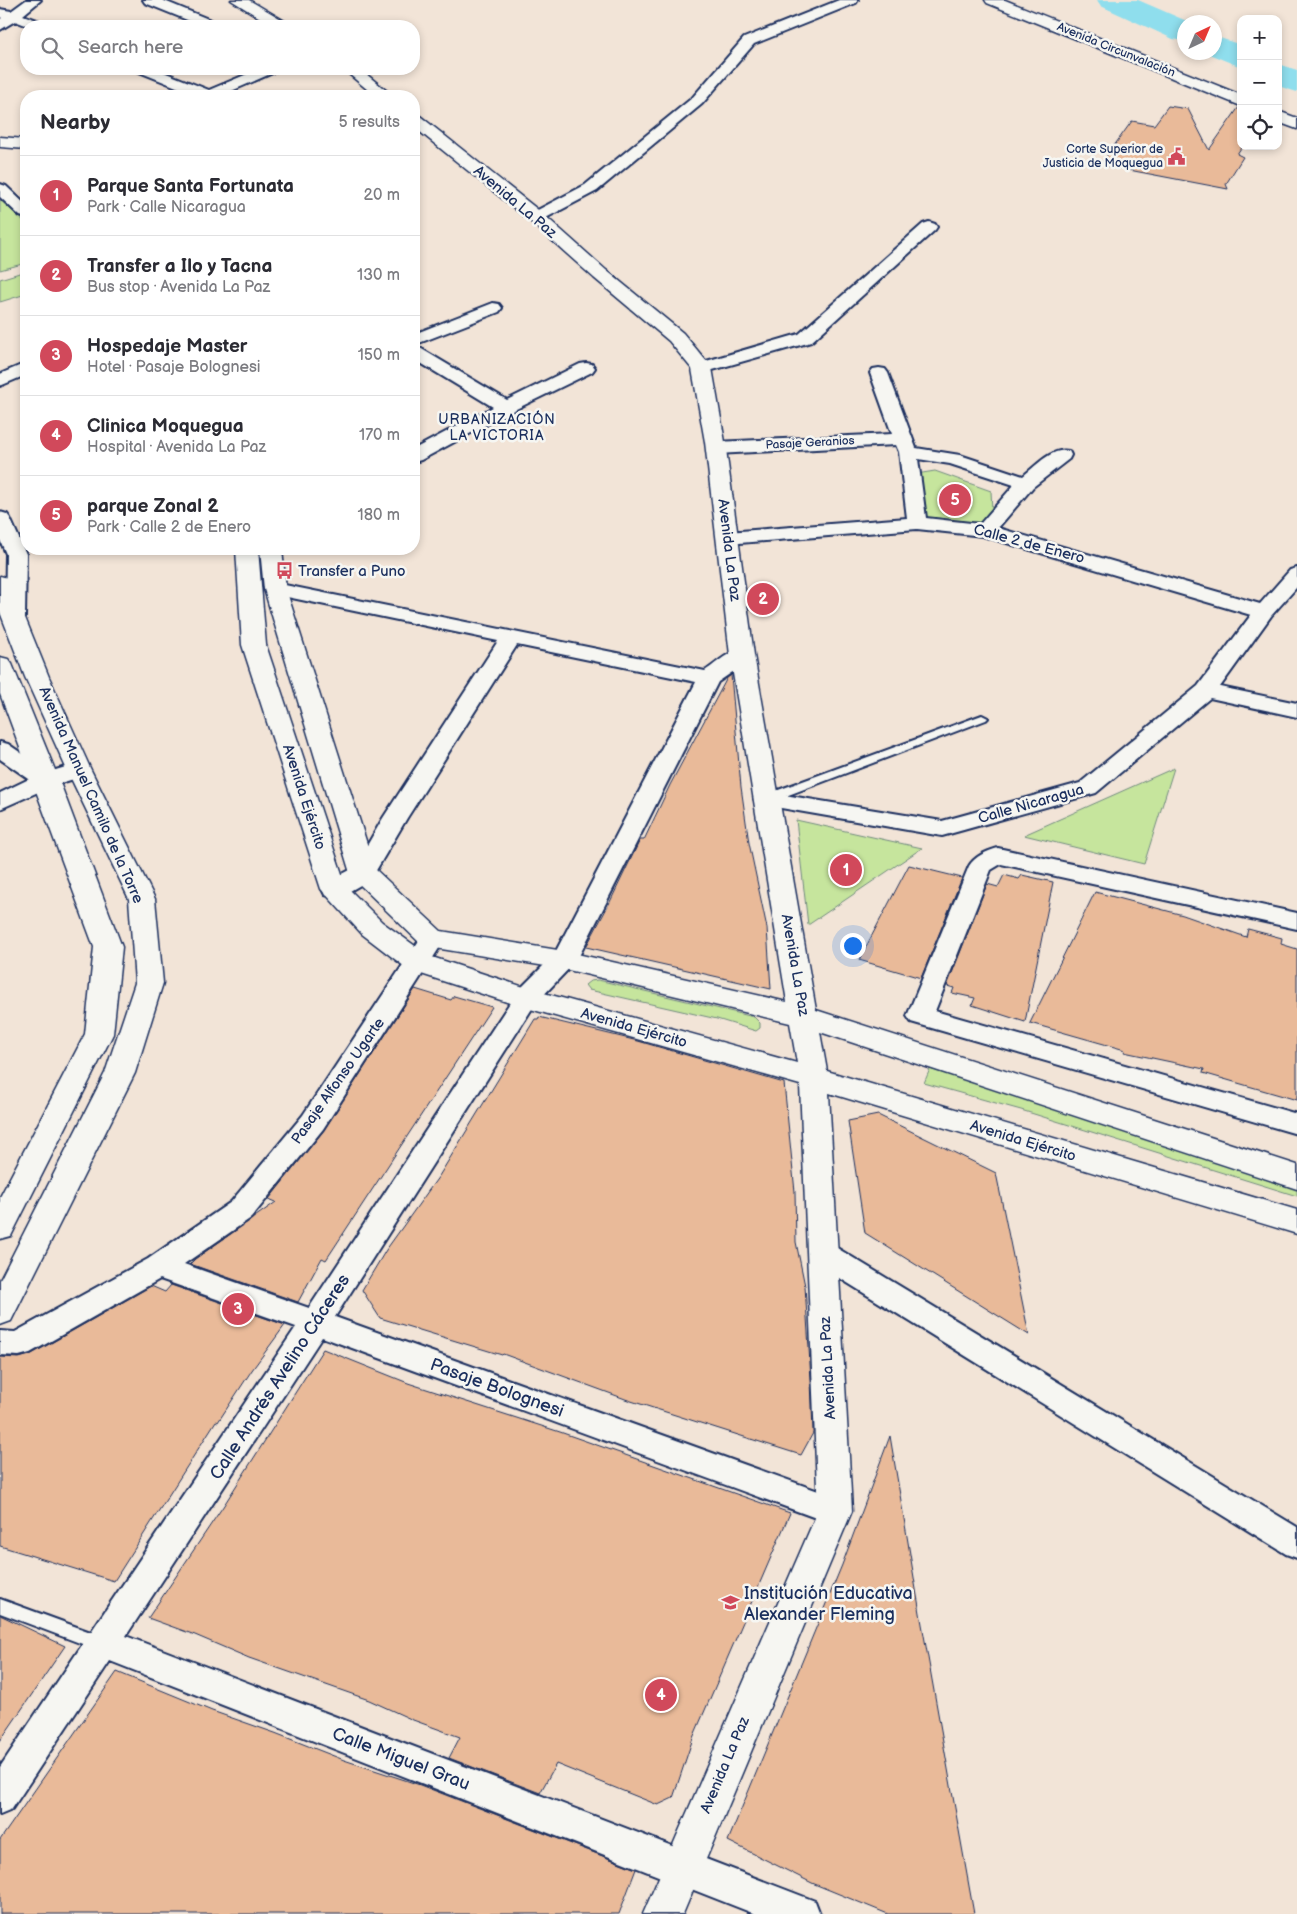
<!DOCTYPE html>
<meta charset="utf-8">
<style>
:root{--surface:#fff;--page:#f7f7f7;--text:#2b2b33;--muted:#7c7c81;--line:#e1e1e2;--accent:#d1495b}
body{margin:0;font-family:"Balsamiq Sans",sans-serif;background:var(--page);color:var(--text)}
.controls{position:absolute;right:15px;top:15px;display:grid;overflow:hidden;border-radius:10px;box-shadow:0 2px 8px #0003}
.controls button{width:45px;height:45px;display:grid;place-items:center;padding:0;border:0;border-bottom:1px solid var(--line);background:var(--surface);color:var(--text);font:25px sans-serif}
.compass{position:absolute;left:1177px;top:15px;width:45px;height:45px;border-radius:50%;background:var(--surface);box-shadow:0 2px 8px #0003;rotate:44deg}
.you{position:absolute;left:852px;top:945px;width:18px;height:18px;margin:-12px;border:4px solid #fff;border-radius:50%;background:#1a73e8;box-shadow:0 0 0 8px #1a73e833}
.badge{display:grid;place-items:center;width:32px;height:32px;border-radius:50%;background:var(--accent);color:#fff;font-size:16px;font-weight:700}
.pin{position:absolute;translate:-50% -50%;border:2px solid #fff;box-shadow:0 1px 5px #0006}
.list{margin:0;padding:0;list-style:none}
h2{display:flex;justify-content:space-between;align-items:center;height:65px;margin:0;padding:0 20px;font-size:21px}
h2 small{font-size:16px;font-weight:400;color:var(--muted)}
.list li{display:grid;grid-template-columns:32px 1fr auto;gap:15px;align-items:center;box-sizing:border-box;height:80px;padding:0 20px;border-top:1px solid var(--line)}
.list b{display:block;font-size:19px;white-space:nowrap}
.list p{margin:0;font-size:16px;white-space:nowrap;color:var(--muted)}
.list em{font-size:16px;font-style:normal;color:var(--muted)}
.icon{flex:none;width:28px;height:28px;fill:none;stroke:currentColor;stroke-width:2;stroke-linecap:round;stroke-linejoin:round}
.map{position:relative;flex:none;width:1297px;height:1914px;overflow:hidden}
.search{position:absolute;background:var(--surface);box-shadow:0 2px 8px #0003;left:20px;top:20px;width:400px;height:55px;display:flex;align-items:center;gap:12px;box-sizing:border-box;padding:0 18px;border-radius:20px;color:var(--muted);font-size:19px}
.panel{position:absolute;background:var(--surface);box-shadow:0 2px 8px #0003;left:20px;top:90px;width:400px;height:465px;border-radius:20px}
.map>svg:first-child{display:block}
.green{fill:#c6e59d;stroke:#708a7e}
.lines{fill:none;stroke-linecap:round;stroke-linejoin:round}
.river{fill:#8fdeed;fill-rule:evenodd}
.building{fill:#e9ba99;stroke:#1b2f5e}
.lane-casing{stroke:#1b2f5e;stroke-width:4}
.street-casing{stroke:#1b2f5e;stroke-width:4}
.secondary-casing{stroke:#1b2f5e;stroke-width:3}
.primary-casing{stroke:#1b2f5e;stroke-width:3}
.highway-casing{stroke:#1b2f5e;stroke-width:3}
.lane{fill:#f6f6f2;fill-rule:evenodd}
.street{fill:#f6f6f2;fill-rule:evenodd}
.secondary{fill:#f6f6f2;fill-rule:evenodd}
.primary{fill:#f6f6f2;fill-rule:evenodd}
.highway{fill:#f6f6f2;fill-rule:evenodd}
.labels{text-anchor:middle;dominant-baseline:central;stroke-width:5;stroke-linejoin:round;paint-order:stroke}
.far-street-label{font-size:12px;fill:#1b2f5e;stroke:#f6f6f2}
.far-poi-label{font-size:12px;fill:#1b2f5e;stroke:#f6f6f2;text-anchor:end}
.far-neighbourhood-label{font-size:14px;letter-spacing:1px;fill:#1b2f5e;stroke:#f6f6f2}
.street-label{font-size:15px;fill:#1b2f5e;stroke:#f6f6f2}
.poi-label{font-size:15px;fill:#1b2f5e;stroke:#f6f6f2;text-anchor:start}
.near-street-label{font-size:18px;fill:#1b2f5e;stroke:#f6f6f2}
.near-poi-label{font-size:18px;fill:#1b2f5e;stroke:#f6f6f2;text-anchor:start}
</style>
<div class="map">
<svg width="1297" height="1914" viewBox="0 0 1297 1914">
<rect width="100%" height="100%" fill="#f2e4d7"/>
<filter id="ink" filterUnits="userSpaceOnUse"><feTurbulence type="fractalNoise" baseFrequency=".02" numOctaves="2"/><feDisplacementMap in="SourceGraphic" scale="10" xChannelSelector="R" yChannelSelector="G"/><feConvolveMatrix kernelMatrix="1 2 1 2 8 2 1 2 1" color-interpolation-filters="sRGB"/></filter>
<g filter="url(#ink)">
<!-- green -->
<path class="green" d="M0,200L26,223V263L0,270Z
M26,271V294L0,302V279Z
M935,471L991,491L992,510L975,527L931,523L923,511L910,475Z
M1174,768L1144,864L1024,835Z
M796,820L922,848L808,925Z
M598,980L754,1017L760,1023V1028L756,1031L717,1019L598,992L589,990L585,985L590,981Z
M930,1069L1297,1184V1196L1021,1110L924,1083Z"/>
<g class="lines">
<!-- river -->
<path class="river" d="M1097,0H1138L1189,22H1184V41L1173,39L1101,6Z
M1214,36L1241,45V67L1204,52H1214Z
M1278,64L1297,70V92L1278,86Z"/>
</g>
<!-- building -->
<path class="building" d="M1168,106L1188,109L1209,150L1239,107L1241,108V148L1237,154L1243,157L1226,184L1228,189L1108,166L1111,162L1103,161L1132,121L1154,125Z
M731,675L741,787L749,843L767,928L771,989L586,947L609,904L640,840H644L670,785L727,678Z
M909,865L962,878L921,978L859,960Z
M1004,875L1019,879L1022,875L1053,882L1025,1022L972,1005L975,998L952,993L954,988L947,986L987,884L998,887Z
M1095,892L1183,915L1246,937L1248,929L1282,938L1281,944L1297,949V1100L1203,1073L1204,1069L1124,1052L1125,1050L1030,1023Z
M415,989L451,1000L454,996L492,1007L326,1260L322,1258L298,1302L190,1264L195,1259L276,1202L269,1199L324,1130Z
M539,1017L638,1041L784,1083L795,1192L796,1242L805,1286L811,1380L813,1433L801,1455L628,1400L503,1354L502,1355L380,1318L362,1290L386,1250L439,1176L535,1019H538Z
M878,1115L996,1173L1029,1335L865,1233L848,1121Z
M171,1285L285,1325L252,1370L218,1422L216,1421L114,1581L0,1546V1357L19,1358L30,1355L151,1286L165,1292Z
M323,1349L408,1383L560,1432L790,1513L693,1738L673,1798L658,1805L556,1764L540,1793L449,1758L460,1737L413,1720L369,1700L249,1658L195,1635L148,1618L224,1505Z
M890,1436L920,1613L974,1914H888L812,1883L728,1841L842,1565Z
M0,1615L65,1646L0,1741Z
M117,1672L212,1711L275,1733L344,1760L420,1785L636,1869L619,1914H0V1840Z"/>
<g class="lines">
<defs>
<path id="lane" d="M982,715L988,718L986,720L770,802L766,803L760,799L762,796Z
M0,1599L107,1638L109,1643L107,1648L101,1651L0,1613Z"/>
<path id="street" d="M26,0H41L23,15L45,23L47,26H28L15,21L0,30V19L2,18L0,17V9L11,11Z
M143,0H162L218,23L220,26H202L145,3Z
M839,0H858L856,3L754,44L702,104L597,191L542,220H530L528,217L530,214L585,185L692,98L744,38Z
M137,69H156L209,90L259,69H277L275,72L220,96H199L139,72Z
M0,184L6,186L26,205V218L20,216L0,197Z
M929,222L935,224L937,227L935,230L811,342L702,373L696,372L693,368L696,364L799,334L923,224Z
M493,303L499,304L502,308L499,312L414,345V334Z
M414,347L420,348L507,400L580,364L586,363L592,364L595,368L592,372L512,411L421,460L414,462V449L493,407L414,359Z
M26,363V375L0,386V374Z
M879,368L885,369L888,373L916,448L960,455L1023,476C1036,466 1052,447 1069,451L1071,455L1069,459L1033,487L998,528L1260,604L1290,570L1297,568V587L1271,616L1220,687L1297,703V717L1210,698L1096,793L942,836L758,804L754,799L758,794L766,792L942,821L1080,783L1198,686L1251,615L983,536L917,529L727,544L720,542L717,538L720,534L727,532L907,518L899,452L896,445L716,454L709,452L707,448L709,444L716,442L892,434L870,373L873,369ZM918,459L950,464L1014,485L980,524L926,518Z
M0,512L7,514L10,518L26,554L25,617L22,621L15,623L8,621L5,617L6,554L0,540Z
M275,583L705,671C719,662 733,646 750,650L753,655L750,660L718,682L577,960L535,1004L335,1317L846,1501L851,1511L846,1521L835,1525L322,1337L126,1636L815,1901L820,1914H755L110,1661L12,1809L0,1814V1767L296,1327L160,1279L30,1353L19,1356L0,1355V1331L15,1332L148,1259L231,1202L303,1115L424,933L433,931L442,933L445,939L323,1129L251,1218L184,1264L309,1308L517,992L554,955L696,682L517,645L407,818L371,879L343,895L334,897L325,895L322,889L325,883L354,868L383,818L498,641L268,593L265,589L268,585Z
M0,742L8,744L49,772L79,763L87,765L90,770L87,775L54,785L0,809V793L29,779L0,759Z
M998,848L1297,913V929L1001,864L991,870L935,1011L1297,1114V1134L911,1022L907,1016L969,866C975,856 987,851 998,848Z
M822,1242L832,1245L1297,1527V1558L1286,1554L812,1261L808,1253L812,1245Z"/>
<path id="secondary" d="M231,0H249L288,23L290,26H273Z
M343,69H360L393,96H375Z
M414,114L420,116L542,213L606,270L683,333L712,368L725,442L754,655L816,1010L1297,1165V1189L820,1032L827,1071L1297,1210V1234L829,1093L852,1511L683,1914H643L818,1511L800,1085L516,1005L409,970L362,934L321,889L242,645L236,549H258L266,645L346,886L382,922L429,956L533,990L797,1063L790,1023L564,969L423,946L354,879L350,873L264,589L260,549H282L286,589L375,869L441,931L564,951L787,1002L730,655L705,442L692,369L669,341L594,278L530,221L414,127Z
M0,137L26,139V149L0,147Z"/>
<path id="primary" d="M0,576L8,578L11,583L49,677L91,770L155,899L163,983L135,1073L11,1321L0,1325V1280L105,1073L135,983L129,899L67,770L25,677L0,612Z
M0,657L8,659L12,664L59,780L122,947L113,1034L11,1236L0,1239V1197L85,1034L94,947L0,694Z"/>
<path id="highway" d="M985,0H1005L1241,95V106L987,3Z
M1278,111L1297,118V129L1278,122Z"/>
</defs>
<!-- lane casing -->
<use href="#lane" class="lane-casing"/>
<!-- street casing -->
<use href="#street" class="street-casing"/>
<!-- secondary casing -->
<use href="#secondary" class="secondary-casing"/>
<!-- primary casing -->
<use href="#primary" class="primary-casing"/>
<!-- highway casing -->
<use href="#highway" class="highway-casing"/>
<!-- lane -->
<use href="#lane" class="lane"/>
<!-- street -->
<use href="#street" class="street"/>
<!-- secondary -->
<use href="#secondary" class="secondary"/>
<!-- primary -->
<use href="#primary" class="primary"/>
<!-- highway -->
<use href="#highway" class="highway"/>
</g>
</g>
<!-- icons -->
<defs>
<symbol id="civic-bare" viewBox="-9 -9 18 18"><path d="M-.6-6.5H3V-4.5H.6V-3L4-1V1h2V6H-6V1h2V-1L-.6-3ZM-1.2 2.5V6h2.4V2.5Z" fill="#d1495b" stroke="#f6f6f2" stroke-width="2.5" paint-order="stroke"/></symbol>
<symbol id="bus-bare" viewBox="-9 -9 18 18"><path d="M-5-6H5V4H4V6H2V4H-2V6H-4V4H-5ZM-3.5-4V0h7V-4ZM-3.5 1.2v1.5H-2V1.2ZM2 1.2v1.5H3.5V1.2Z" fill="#d1495b" stroke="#f6f6f2" stroke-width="2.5" paint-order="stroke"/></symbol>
<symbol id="school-bare" viewBox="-9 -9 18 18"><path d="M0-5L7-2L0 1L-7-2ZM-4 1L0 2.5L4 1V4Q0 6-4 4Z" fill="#d1495b" stroke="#f6f6f2" stroke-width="2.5" paint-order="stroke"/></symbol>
</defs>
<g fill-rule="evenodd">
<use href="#civic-bare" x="1164" y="144" width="25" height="25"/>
<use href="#bus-bare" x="272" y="558" width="25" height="25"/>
<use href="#school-bare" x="718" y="1590" width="25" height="25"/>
</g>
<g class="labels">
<!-- far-street labels -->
<g class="far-street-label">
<text transform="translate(1116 50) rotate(22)">Avenida Circunvalación</text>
<text transform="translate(810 443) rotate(-3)">Pasaje Geranios</text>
</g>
<!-- far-poi labels -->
<g class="far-poi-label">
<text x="1163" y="149">Corte Superior de<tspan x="1163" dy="14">Justicia de Moquegua</tspan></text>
</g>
<!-- far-neighbourhood labels -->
<g class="far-neighbourhood-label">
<text x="497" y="419">URBANIZACIÓN<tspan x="497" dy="16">LA VICTORIA</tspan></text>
</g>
<!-- street labels -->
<g class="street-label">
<text transform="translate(515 202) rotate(40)">Avenida La Paz</text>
<text transform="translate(1029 544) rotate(15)">Calle 2 de Enero</text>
<text transform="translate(729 550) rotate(83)">Avenida La Paz</text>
<text transform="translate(91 795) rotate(66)">Avenida Manuel Camilo de la Torre</text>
<text transform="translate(304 797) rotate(72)">Avenida Ejército</text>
<text transform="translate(1031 804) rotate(-16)">Calle Nicaragua</text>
<text transform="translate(795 965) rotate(80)">Avenida La Paz</text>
<text transform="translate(634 1028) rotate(16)">Avenida Ejército</text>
<text transform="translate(338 1081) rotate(-55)">Pasaje Alfonso Ugarte</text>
<text transform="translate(1023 1141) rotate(17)">Avenida Ejército</text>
<text transform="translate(828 1368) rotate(-93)">Avenida La Paz</text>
<text transform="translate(725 1765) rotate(-67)">Avenida La Paz</text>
</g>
<!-- poi labels -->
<g class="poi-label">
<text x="298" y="571">Transfer a Puno</text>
</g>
<!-- near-street labels -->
<g class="near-street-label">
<text transform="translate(280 1377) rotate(-57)">Calle Andrés Avelino Cáceres</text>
<text transform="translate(497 1388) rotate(20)">Pasaje Bolognesi</text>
<text transform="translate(401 1759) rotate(21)">Calle Miguel Grau</text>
</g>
<!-- near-poi labels -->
<g class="near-poi-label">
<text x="744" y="1593">Institución Educativa<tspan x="744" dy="21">Alexander Fleming</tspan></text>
</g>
</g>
</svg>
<div class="controls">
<button>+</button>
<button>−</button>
<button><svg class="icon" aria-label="locate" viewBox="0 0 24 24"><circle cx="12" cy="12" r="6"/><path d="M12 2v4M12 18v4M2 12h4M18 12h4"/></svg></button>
</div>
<svg class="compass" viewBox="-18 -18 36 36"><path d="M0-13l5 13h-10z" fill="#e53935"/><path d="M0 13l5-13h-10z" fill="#7c7c81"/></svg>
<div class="you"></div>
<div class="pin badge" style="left:846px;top:870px">1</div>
<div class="pin badge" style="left:763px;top:599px">2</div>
<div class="pin badge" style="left:238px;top:1309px">3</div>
<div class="pin badge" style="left:661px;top:1695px">4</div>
<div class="pin badge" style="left:955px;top:500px">5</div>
<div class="search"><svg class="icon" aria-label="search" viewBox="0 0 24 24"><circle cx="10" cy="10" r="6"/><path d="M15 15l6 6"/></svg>Search here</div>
<section class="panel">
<h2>Nearby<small>5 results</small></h2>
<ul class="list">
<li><span class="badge">1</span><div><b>Parque Santa Fortunata</b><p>Park · Calle Nicaragua</p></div><em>20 m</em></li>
<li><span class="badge">2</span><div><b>Transfer a Ilo y Tacna</b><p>Bus stop · Avenida La Paz</p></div><em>130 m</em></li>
<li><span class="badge">3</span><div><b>Hospedaje Master</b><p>Hotel · Pasaje Bolognesi</p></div><em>150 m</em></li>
<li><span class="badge">4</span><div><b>Clinica Moquegua</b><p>Hospital · Avenida La Paz</p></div><em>170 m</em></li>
<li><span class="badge">5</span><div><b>parque Zonal 2</b><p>Park · Calle 2 de Enero</p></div><em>180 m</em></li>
</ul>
</section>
</div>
